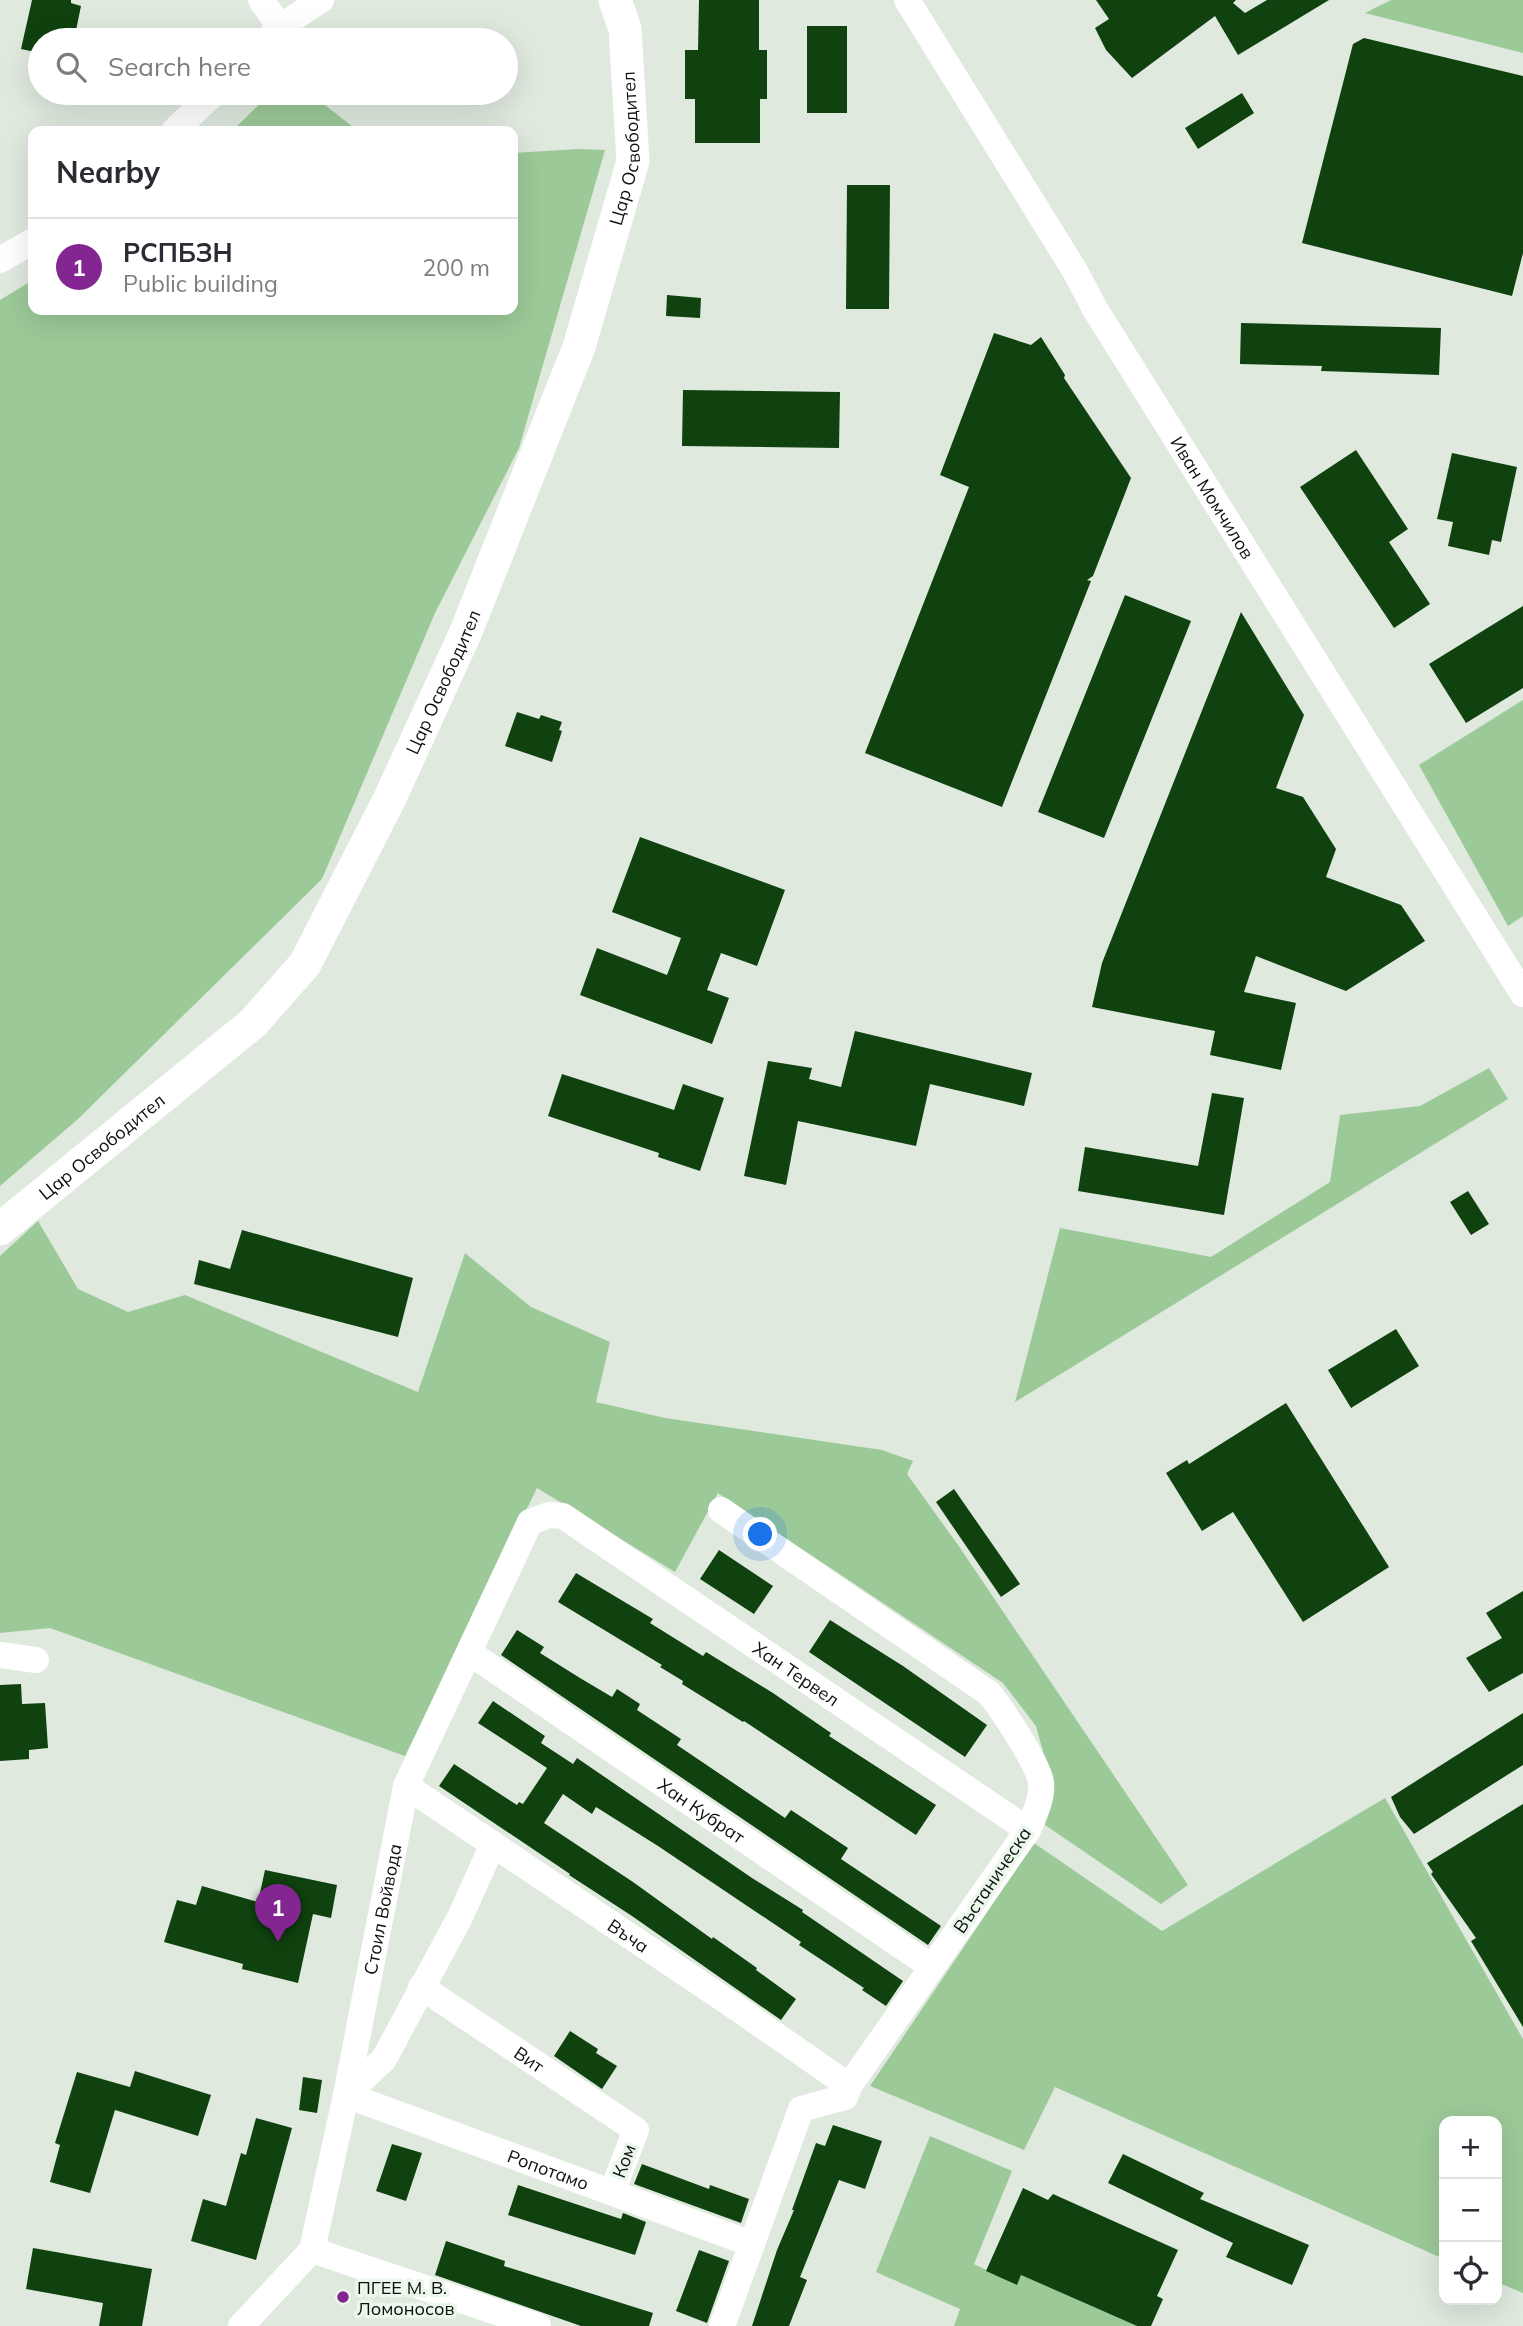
<!DOCTYPE html>
<meta charset="utf-8">
<style>
:root{--surface:#fff;--page:#f7f7f7;--text:#2b2b33;--muted:#7c7c81;--line:#e1e1e2;--accent:#842691}
body{margin:0;font-family:Mulish,sans-serif;background:var(--page);color:var(--text)}
.controls{position:absolute;right:21px;bottom:21px;display:grid;overflow:hidden;border-radius:14px;box-shadow:0 7px 28px #0002}
.controls button{width:63px;height:63px;display:grid;place-items:center;padding:0;border:0;border-bottom:2px solid var(--line);background:var(--surface);color:var(--text);font:35px sans-serif}
.you{position:absolute;left:761px;top:1535px;width:24px;height:24px;margin:-18px;border:5px solid #fff;border-radius:50%;background:#1a73e8;box-shadow:0 0 0 10px #1a73e833}
.badge{display:grid;place-items:center;width:46px;height:46px;border-radius:50%;background:var(--accent);color:#fff;font-size:23px;font-weight:700}
.pin{position:absolute;translate:-50% -58px;filter:drop-shadow(0 2px 4px #0008)}
.pin::after{content:'';position:absolute;top:37px;width:24px;height:21px;background:inherit;clip-path:polygon(0 0,100% 0,50% 100%)}
.list{margin:0;padding:0;list-style:none}
h2{display:flex;justify-content:space-between;align-items:center;height:91px;margin:0;padding:0 28px;font-size:30px}
h2 small{font-size:23px;font-weight:400;color:var(--muted)}
.list li{display:grid;grid-template-columns:46px 1fr auto;gap:21px;align-items:center;box-sizing:border-box;height:98px;padding:0 28px;border-top:2px solid var(--line)}
.list b{display:block;font-size:26px;white-space:nowrap}
.list p{margin:0;font-size:23px;white-space:nowrap;color:var(--muted)}
.list em{font-size:23px;font-style:normal;color:var(--muted)}
.icon{flex:none;width:38px;height:38px;fill:none;stroke:currentColor;stroke-width:2;stroke-linecap:round;stroke-linejoin:round}
.map{position:relative;flex:none;width:1523px;height:2326px;overflow:hidden}
.search{position:absolute;background:var(--surface);box-shadow:0 7px 28px #0002;left:28px;top:28px;width:490px;height:77px;display:flex;align-items:center;gap:18px;box-sizing:border-box;padding:0 24px;border-radius:38px;color:var(--muted);font-size:26px}
.panel{position:absolute;background:var(--surface);box-shadow:0 7px 28px #0002;left:28px;top:126px;width:490px;height:189px;border-radius:14px}
.map>svg:first-child{display:block}
.green{fill:#9cc998}
.building{fill:#0f420e}
.lines{fill:none;stroke-linecap:round;stroke-linejoin:round}
.minor{stroke:#fff;stroke-width:26}
.major{stroke:#fff;stroke-width:33}
.poi-dot{fill:#842691;stroke:#ecf7eb;stroke-width:2.5}
.labels{text-anchor:middle;dominant-baseline:central;stroke-width:7;stroke-linejoin:round;paint-order:stroke}
.street-label{font-size:18px;fill:#0c0f0c;stroke:#ecf7eb}
.poi-label{font-size:18px;fill:#0c0f0c;stroke:#ecf7eb;text-anchor:start}
</style>
<div class="map">
<svg width="1523" height="2326" viewBox="0 0 1523 2326">
<rect width="100%" height="100%" fill="#dfe9de"/>
<!-- green -->
<path class="green" d="M1391,0H1523V53L1365,13Z
M271,93H318L320,101L358,131H232Z
M578,149L605,150L519,448L435,613L322,879L77,1120L0,1186V300L33,280V310H513V153Z
M1523,700V916L1508,926L1419,765Z
M1489,1068L1508,1099L1015,1402L1060,1228L1211,1257L1330,1182L1340,1115L1420,1106Z
M38,1221L78,1289L128,1312L185,1295L418,1392L465,1253L531,1307L610,1342L596,1402L665,1418L882,1450L913,1461L907,1474L958,1545L1188,1885L1161,1904L1045,1825L1049,1773L1036,1726L1003,1683L718,1493L675,1572L537,1488L405,1756L50,1628L0,1633V1256Z
M1385,1798L1523,2039V2293L1497,2282V2121H1444V2259L1055,2087L1024,2150L870,2086L1034,1843L1162,1931Z
M930,2136L1012,2171L974,2264L1017,2285L1021,2275L1137,2326H954L960,2309L876,2272Z"/>
<!-- building -->
<path class="building" d="M32,0H71V3L81,6L74,40H40V53L21,49Z
M699,0H759V50H767V99H760V143H695V99H685V50H698Z
M1096,0H1236L1233,3L1245,13L1267,0H1329L1238,55L1215,16L1132,78L1106,50L1095,28L1109,19Z
M807,26H847V113H807Z
M1364,38L1523,76V253L1512,296L1302,243L1353,44Z
M1242,93L1254,113L1198,149L1185,128Z
M847,185H890L889,309H846Z
M667,295L701,298L700,318L666,316Z
M1241,323L1441,328L1439,375L1321,371L1322,366L1240,364Z
M994,333L1031,345L1041,337L1065,375L1064,378L1131,478L1093,576L1087,580L1091,581L1002,807L865,753L969,487L940,475Z
M683,390L840,392L839,448L682,446Z
M1356,450L1408,529L1389,542L1430,604L1394,628L1300,487Z
M1452,453L1517,467L1501,542L1492,540L1489,555L1448,546L1453,522L1437,519Z
M1125,595L1191,621L1104,838L1038,812Z
M1523,606V688L1466,723L1429,664Z
M1241,612L1304,715L1276,788L1303,797L1336,849L1326,877L1401,905L1425,941L1346,991L1256,956L1244,992L1296,1003L1281,1070L1210,1055L1215,1031L1092,1007L1102,963Z
M517,712L539,719L541,715L562,722L559,730L562,731L552,762L505,746Z
M640,837L785,890L757,966L721,953L707,990L729,998L712,1044L580,995L597,948L667,975L681,938L612,912Z
M855,1031L1032,1073L1024,1106L930,1084L916,1146L798,1121L786,1185L744,1176L768,1061L812,1068L809,1079L841,1087Z
M562,1074L674,1110L683,1084L724,1098L700,1171L658,1157L659,1153L548,1116Z
M1212,1093L1244,1098L1224,1215L1078,1191L1085,1147L1198,1166Z
M1468,1191L1489,1224L1471,1235L1450,1202Z
M242,1230L413,1278L398,1337L194,1284L199,1260L230,1269Z
M1396,1329L1419,1366L1351,1408L1328,1370Z
M1286,1403L1389,1567L1303,1622L1233,1512L1202,1531L1166,1473L1187,1460L1189,1464Z
M954,1489L1020,1584L1001,1597L936,1502Z
M719,1550L773,1586L754,1614L700,1579Z
M576,1573L653,1619L650,1623L703,1656L706,1652L773,1693L831,1733L829,1736L936,1805L916,1835L744,1721L743,1722L682,1684L683,1681L660,1667L662,1665L558,1602Z
M1523,1591V1673L1489,1692L1466,1658L1502,1638L1486,1613Z
M830,1620L903,1666L987,1725L965,1757L809,1652Z
M517,1630L544,1647L540,1653L580,1678L612,1697L617,1689L640,1704L637,1710L681,1739L677,1745L785,1818L791,1810L848,1848L841,1859L941,1926L928,1945L501,1655Z
M21,1684L22,1704L45,1703L48,1748L29,1750V1759L0,1761V1685Z
M493,1701L545,1736L541,1743L573,1764L577,1758L752,1878L803,1910L802,1912L903,1981L886,2006L862,1990L864,1988L799,1945L801,1942L658,1846L596,1807L592,1814L563,1794L544,1823L633,1882L712,1939L713,1937L757,1968L756,1970L796,1999L781,2020L632,1916L569,1875L570,1874L439,1786L454,1764L517,1805L519,1802L523,1804L547,1768L478,1723Z
M1523,1713V1765L1414,1834L1400,1817L1391,1797Z
M1523,1804V2027L1471,1941L1476,1938L1431,1874L1433,1872L1427,1863Z
M265,1870L337,1885L331,1918L313,1914L298,1983L242,1969L243,1964L164,1942L177,1900L196,1905L202,1886L258,1902Z
M570,2031L598,2049L596,2053L617,2066L602,2089L554,2056Z
M135,2071L211,2095L198,2136L115,2110L90,2193L50,2182L60,2145L55,2143L77,2072L130,2087Z
M303,2077L322,2080L317,2113L299,2110Z
M256,2118L292,2128L256,2260L191,2241L203,2199L226,2206L241,2153L246,2155Z
M833,2125L882,2141L865,2189L839,2180L800,2277L807,2280L789,2326H752L777,2250L794,2210H792L816,2143L825,2146Z
M392,2144L422,2153L406,2201L376,2191Z
M1123,2154L1204,2193L1200,2199L1309,2245L1292,2285L1226,2257L1233,2243L1108,2183Z
M642,2164L709,2189L710,2185L749,2199L741,2223L634,2184Z
M518,2185L621,2219L623,2213L646,2222L635,2255L508,2215Z
M1023,2188L1048,2200L1053,2194L1178,2250L1157,2296L1163,2299L1151,2326H1137L1021,2275L1017,2285L986,2271Z
M446,2241L505,2261L504,2266L653,2313L649,2326H581L435,2275Z
M33,2248L152,2269L142,2326H99L103,2303L26,2289Z
M699,2250L729,2261L707,2323L676,2311Z"/>
<g class="lines">
<!-- minor -->
<g class="minor">
<path d="M261,0L280,27"/>
<path id="s1" d="M907,0L1075,271L1095,309L1523,994"/>
<path d="M267,40L280,27L321,0"/>
<path d="M174,131L214,93"/>
<path d="M0,260L33,241"/>
<path d="M721,1510L990,1694C1003,1711 1037,1762 1041,1782C1043,1798 1034,1816 1028,1830L849,2086L845,2097L801,2109L722,2326"/>
<path id="s2" d="M470,1653L932,1967"/>
<path d="M0,1655L36,1660"/>
<path id="s3" d="M406,1786L731,2004L849,2086"/>
<path id="s4" d="M493,1844L460,1917L384,2059L346,2095L752,2244"/>
<path id="s5" d="M421,1987L636,2130L612,2192"/>
<path d="M312,2250L538,2326"/>
<path id="s6" d="M241,2326L312,2250L346,2095L406,1786L530,1522L549,1515L563,1516L1028,1830"/>
</g>
<!-- major -->
<path class="major" id="s7" d="M0,1229L253,1023L305,964L389,800L465,634L579,347L633,161L625,29L615,0"/>
</g>
<!-- markers -->
<circle class="poi-dot" cx="343" cy="2297" r="7"/>
<g class="labels">
<!-- street labels -->
<g class="street-label">
<text stroke="none"><textPath href="#s7" startOffset="1286">Цар Освободител</textPath></text>
<text stroke="none"><textPath href="#s1" startOffset="584">Иван Момчилов</textPath></text>
<text stroke="none"><textPath href="#s7" startOffset="719">Цар Освободител</textPath></text>
<text stroke="none"><textPath href="#s7" startOffset="131">Цар Освободител</textPath></text>
<text stroke="none"><textPath href="#s6" startOffset="1185">Хан Тервел</textPath></text>
<text stroke="none"><textPath href="#s2" startOffset="280">Хан Кубрат</textPath></text>
<text transform="translate(992 1880) rotate(-56)">Въстаническа</text>
<text stroke="none"><textPath href="#s6" startOffset="452">Стоил Войвода</textPath></text>
<text stroke="none"><textPath href="#s3" startOffset="268">Въча</textPath></text>
<text stroke="none"><textPath href="#s5" startOffset="130">Вит</textPath></text>
<text transform="translate(624 2161) rotate(-69)">Ком</text>
<text stroke="none"><textPath href="#s4" startOffset="509">Ропотамо</textPath></text>
</g>
<!-- poi labels -->
<g class="poi-label">
<text x="357" y="2287">ПГЕЕ М. В.<tspan x="357" dy="21">Ломоносов</tspan></text>
</g>
</g>
</svg>
<div class="controls">
<button>+</button>
<button>−</button>
<button><svg class="icon" aria-label="locate" viewBox="0 0 24 24"><circle cx="12" cy="12" r="6"/><path d="M12 2v4M12 18v4M2 12h4M18 12h4"/></svg></button>
</div>
<div class="you"></div>
<div class="pin badge" style="left:278px;top:1942px">1</div>
<div class="search"><svg class="icon" aria-label="search" viewBox="0 0 24 24"><circle cx="10" cy="10" r="6"/><path d="M15 15l6 6"/></svg>Search here</div>
<section class="panel">
<h2>Nearby<small></small></h2>
<ul class="list">
<li><span class="badge">1</span><div><b>РСПБЗН</b><p>Public building</p></div><em>200 m</em></li>
</ul>
</section>
</div>
